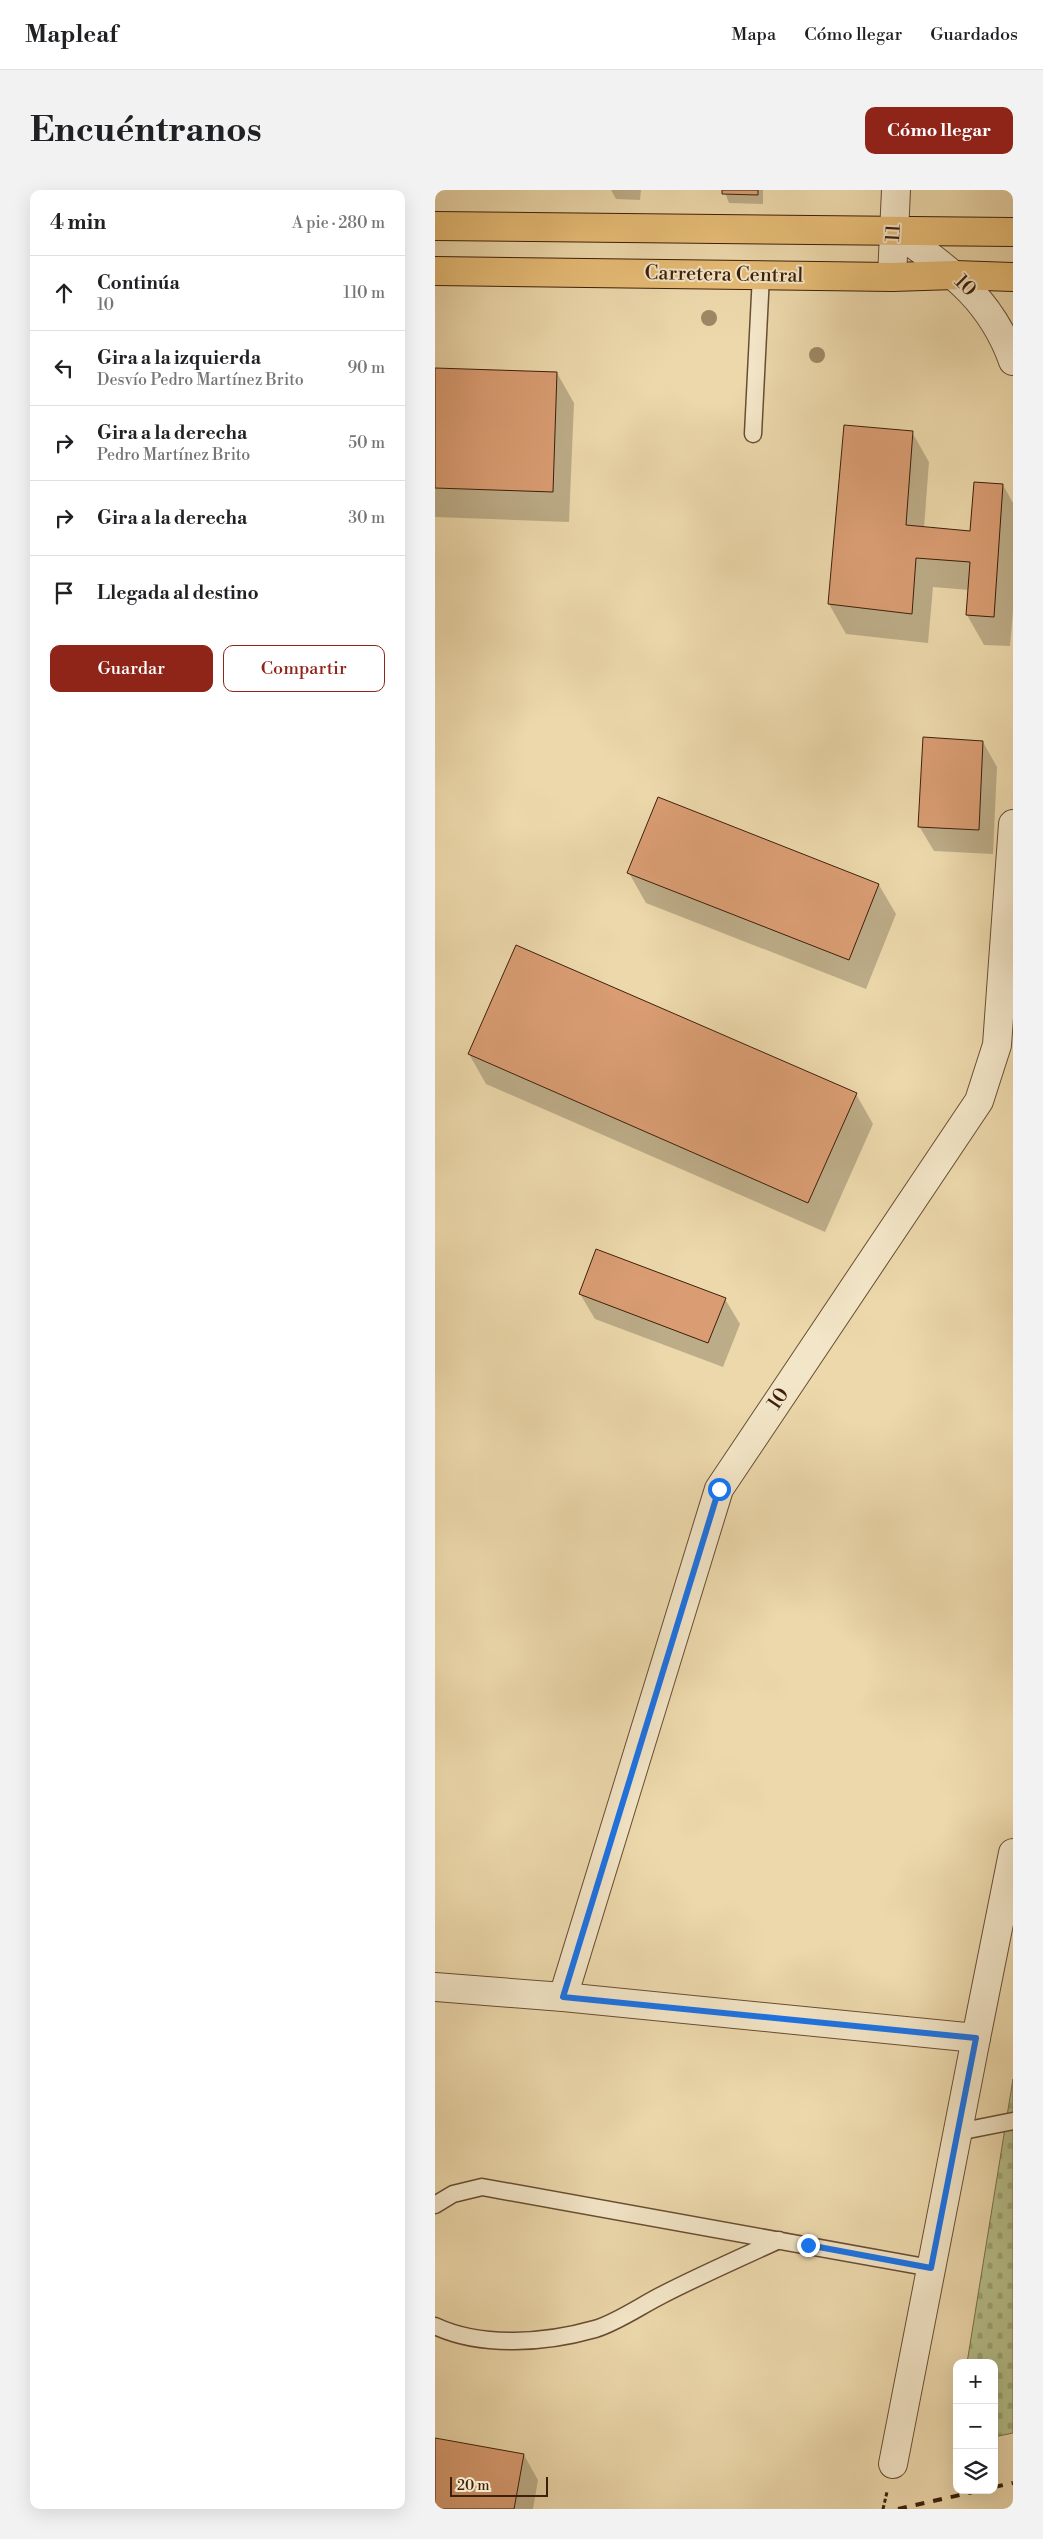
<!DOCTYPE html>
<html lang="es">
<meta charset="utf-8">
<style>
:root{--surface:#fff;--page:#f2f2f2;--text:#202124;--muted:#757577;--line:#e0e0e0;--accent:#8f2418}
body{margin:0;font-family:"Libre Bodoni",serif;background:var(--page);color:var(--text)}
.controls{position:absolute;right:15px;bottom:15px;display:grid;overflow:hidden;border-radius:10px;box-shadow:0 5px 20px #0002}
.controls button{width:45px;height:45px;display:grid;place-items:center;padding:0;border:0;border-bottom:1px solid var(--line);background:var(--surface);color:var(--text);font:25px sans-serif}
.scale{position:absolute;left:15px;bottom:12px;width:98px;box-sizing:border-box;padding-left:5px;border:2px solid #3d1f0a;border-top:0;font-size:14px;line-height:18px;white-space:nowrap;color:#3d1f0a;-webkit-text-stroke:4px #f3e6c8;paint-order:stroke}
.stop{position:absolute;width:15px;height:15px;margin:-11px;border:4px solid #1a73e8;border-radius:50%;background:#fff}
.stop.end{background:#1a73e8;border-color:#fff;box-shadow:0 1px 5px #0008}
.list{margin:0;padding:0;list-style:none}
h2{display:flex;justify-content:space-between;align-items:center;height:65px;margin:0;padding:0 20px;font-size:21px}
h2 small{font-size:16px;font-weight:400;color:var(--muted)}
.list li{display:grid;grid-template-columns:32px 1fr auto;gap:15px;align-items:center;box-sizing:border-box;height:75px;padding:0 20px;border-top:1px solid var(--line)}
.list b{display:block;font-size:19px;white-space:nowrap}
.list p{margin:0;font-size:16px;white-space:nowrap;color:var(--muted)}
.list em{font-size:16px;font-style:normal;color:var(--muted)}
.actions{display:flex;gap:10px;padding:15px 20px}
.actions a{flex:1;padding:11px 0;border:1px solid var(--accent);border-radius:10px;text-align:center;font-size:18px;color:var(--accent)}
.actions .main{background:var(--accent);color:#fff}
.icon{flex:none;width:28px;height:28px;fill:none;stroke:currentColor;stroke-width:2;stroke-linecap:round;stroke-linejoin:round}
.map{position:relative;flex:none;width:578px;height:2319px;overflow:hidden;border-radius:10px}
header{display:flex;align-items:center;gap:30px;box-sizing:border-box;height:70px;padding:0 25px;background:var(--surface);border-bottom:1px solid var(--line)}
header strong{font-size:24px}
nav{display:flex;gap:28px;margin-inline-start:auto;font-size:18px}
.intro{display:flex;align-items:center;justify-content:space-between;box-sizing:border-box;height:120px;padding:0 30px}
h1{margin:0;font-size:35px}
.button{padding:12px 22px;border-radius:10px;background:var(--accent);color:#fff;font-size:18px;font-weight:700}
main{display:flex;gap:30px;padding:0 30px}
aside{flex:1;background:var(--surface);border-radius:10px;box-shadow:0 5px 20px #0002}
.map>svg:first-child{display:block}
.cemetery{fill:url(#cemetery-stones);stroke:#7a6f4a}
.shadow{fill:#0003}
.building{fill:#da9d73;stroke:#3d1f0a}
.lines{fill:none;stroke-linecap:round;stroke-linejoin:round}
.service-casing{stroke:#694d32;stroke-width:19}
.minor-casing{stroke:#694d32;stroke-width:30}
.tertiary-casing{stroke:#694d32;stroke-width:30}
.primary-casing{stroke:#3d1f0a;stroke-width:30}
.path{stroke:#3d1f0a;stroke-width:3;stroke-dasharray:4 2.5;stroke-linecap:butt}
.service{stroke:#f3e6c8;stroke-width:16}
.minor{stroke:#f3e6c8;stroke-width:28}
.tertiary{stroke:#f3e6c8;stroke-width:28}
.primary{stroke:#e6bc76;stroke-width:28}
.rail{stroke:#3d1f0a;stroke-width:4;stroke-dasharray:9 9;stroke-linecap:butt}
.tree{fill:#9c8864}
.route{stroke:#1a73e8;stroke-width:6}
.labels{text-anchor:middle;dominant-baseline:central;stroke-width:4;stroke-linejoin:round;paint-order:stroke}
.street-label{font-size:20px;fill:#3d1f0a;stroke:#f3e6c8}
</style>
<header>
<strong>Mapleaf</strong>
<nav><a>Mapa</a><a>Cómo llegar</a><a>Guardados</a></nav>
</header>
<div class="intro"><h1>Encuéntranos</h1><a class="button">Cómo llegar</a></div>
<main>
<aside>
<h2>4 min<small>A pie · 280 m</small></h2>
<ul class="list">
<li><svg class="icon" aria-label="ahead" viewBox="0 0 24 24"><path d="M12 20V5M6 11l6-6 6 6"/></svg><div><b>Continúa</b><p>10</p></div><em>110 m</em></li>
<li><svg class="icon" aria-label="left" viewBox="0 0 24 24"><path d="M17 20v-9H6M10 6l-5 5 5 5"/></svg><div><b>Gira a la izquierda</b><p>Desvío Pedro Martínez Brito</p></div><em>90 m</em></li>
<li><svg class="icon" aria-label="right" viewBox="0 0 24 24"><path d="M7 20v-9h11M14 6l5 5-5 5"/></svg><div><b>Gira a la derecha</b><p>Pedro Martínez Brito</p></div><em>50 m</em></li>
<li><svg class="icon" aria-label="right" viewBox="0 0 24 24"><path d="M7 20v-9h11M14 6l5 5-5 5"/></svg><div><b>Gira a la derecha</b></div><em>30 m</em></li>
<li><svg class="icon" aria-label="arrive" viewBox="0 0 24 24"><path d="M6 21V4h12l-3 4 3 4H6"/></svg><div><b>Llegada al destino</b></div></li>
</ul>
<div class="actions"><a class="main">Guardar</a><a>Compartir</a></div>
</aside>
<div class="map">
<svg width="578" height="2319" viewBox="0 0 578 2319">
<defs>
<pattern id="cemetery-stones" width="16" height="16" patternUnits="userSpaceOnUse" patternTransform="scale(1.25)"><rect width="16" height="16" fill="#b6bf8a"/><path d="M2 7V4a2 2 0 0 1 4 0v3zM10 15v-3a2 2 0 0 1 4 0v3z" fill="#9da476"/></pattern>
</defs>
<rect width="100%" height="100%" fill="#ecd8ab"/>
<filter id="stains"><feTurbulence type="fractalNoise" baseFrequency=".004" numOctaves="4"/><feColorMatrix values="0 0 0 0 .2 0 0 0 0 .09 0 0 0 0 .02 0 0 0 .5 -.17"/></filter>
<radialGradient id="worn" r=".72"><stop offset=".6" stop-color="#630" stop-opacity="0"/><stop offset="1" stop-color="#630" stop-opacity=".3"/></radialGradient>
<!-- cemetery -->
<path class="cemetery" d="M578,1889V2243L559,2247V2173H532Z"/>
<!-- shadow -->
<path class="shadow" d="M176,0H206L205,10L181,9Z
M289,0H328V14L294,13Z
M0,179L122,183L139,213L134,332L0,327Z
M477,242L494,272L489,338L537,342L568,295L578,313V421L575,456L549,455L532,425L534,400L498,397L493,453L411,444L394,414Z
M548,552L562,577L558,664L499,661L484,636Z
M194,683L444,695L461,724L431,799L211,713Z
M34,864L421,904L438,934L390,1042L51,894Z
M145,1104L290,1109L305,1134L288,1177L160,1129Z
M0,2249L89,2265L103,2290L98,2319H0Z"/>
<!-- building -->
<path class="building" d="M287,0H323V5L287,4Z
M0,178L122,182L118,302L0,298Z
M409,235L478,241L471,335L535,341L539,292L568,294L559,427L531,425L535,372L481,368L477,424L393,414Z
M488,547L548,551L544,640L483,637Z
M223,607L444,694L414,770L192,683Z
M81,755L422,903L373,1013L33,864Z
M161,1059L291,1108L273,1153L144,1104Z
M0,2248L89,2264L79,2319H0Z"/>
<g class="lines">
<defs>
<path id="service" d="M318,244L326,85
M523,1942L578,1931
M0,2015L18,2004L47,1997L496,2078
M0,2136C47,2158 111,2153 160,2139C181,2133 207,2115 227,2105C266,2085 305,2068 344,2050"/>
<path id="minor" d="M459,40C512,79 555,106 578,171
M457,87L461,0
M128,1807L284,1299L544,911L562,855L578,634
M458,2274L541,1848"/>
<path id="tertiary" d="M0,1797L128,1807L541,1848L578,1663"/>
<path id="primary" d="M0,36L578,42
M0,81L457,87L520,85L578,87"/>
</defs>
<!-- service casing -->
<use href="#service" class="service-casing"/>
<!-- minor casing -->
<use href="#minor" class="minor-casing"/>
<!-- tertiary casing -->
<use href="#tertiary" class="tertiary-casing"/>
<!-- primary casing -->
<use href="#primary" class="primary-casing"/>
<!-- path -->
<path class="path" d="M448,2319L452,2302"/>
<!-- service -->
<use href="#service" class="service"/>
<!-- minor -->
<use href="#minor" class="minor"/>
<!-- tertiary -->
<use href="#tertiary" class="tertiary"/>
<!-- primary -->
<use href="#primary" class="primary"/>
<!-- rail -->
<path class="rail" d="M559,2297L578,2293
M463,2319L547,2300"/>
</g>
<!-- trees -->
<g class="tree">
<circle cx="274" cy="128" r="8"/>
<circle cx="382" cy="165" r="8"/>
</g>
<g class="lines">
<!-- route -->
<path class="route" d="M284,1299L128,1807L541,1848L496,2078L373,2055"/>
</g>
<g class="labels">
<!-- street labels -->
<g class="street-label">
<text transform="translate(459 43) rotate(-87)">11</text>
<text transform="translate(289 85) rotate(1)">Carretera Central</text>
<text transform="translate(530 96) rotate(45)">10</text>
<text transform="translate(344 1209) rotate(-56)">10</text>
</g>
</g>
<rect width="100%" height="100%" filter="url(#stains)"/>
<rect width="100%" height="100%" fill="url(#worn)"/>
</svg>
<div class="controls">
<button>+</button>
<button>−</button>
<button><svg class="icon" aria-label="layers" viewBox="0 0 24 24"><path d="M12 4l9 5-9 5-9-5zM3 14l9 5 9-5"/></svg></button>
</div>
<div class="scale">20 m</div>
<div class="stop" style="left:284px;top:1299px"></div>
<div class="stop end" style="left:373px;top:2055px"></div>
</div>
</main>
